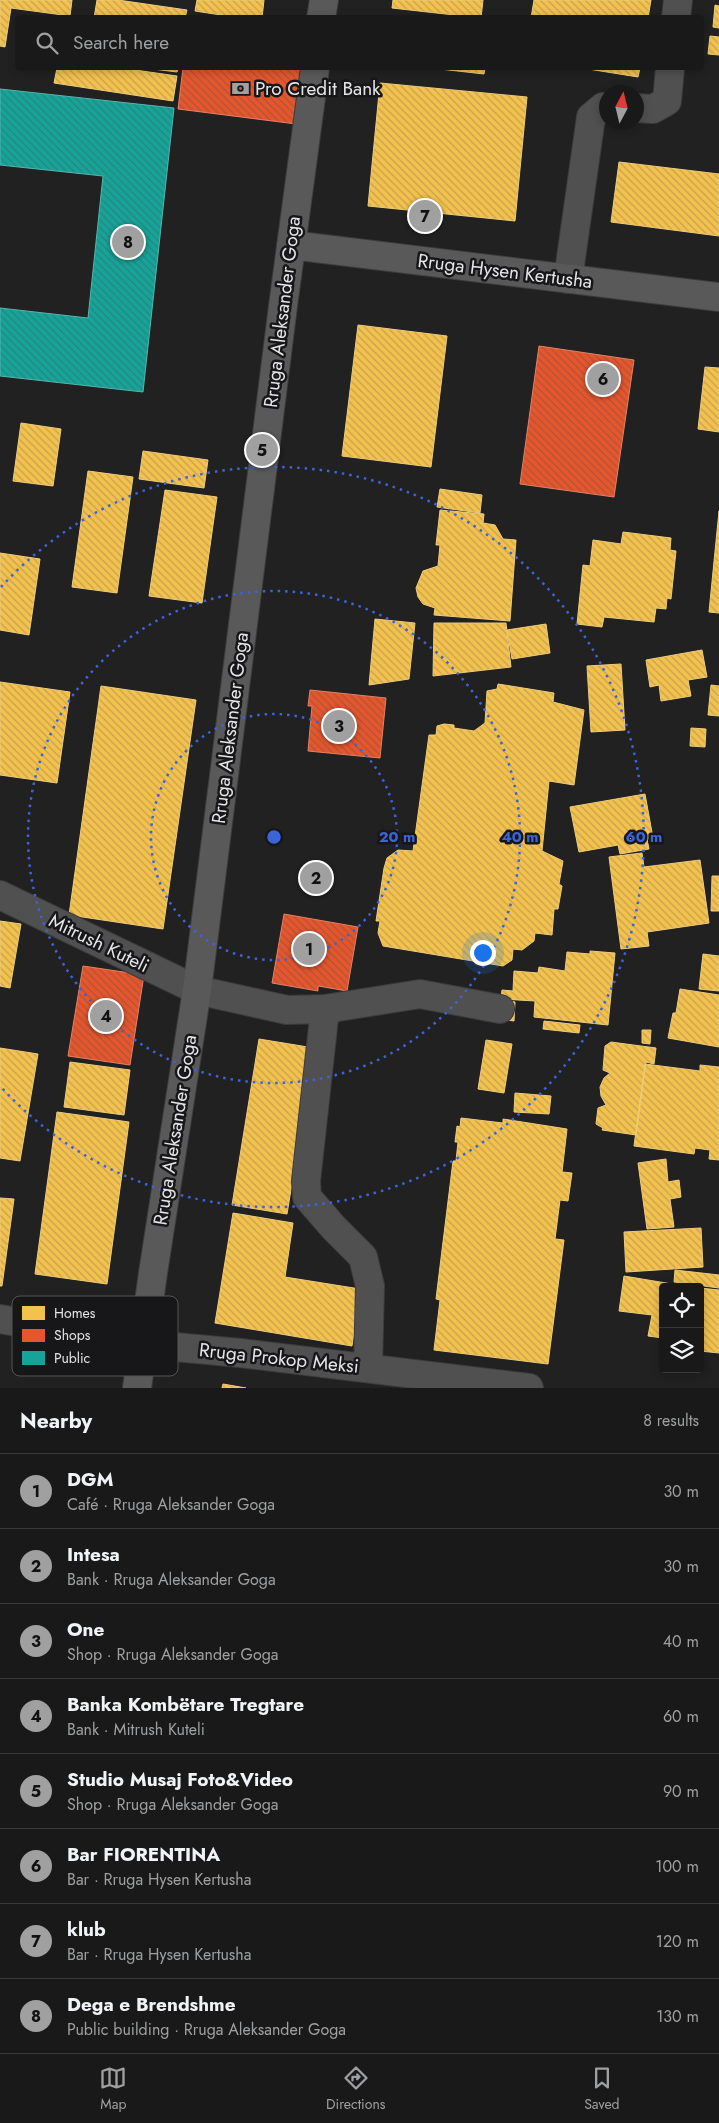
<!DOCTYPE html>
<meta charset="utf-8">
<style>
:root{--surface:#191919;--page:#222;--text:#f1f3f6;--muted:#9fa0a2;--line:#373838;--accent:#a0a0a1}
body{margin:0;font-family:Jost,sans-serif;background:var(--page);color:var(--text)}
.controls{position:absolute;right:15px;bottom:15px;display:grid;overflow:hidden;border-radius:5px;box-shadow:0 2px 8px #0003}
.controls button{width:45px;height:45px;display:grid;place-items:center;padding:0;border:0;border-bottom:1px solid var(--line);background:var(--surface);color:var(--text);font:25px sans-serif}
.compass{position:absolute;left:599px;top:85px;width:45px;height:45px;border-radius:50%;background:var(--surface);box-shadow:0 2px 8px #0003;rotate:7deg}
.you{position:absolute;left:482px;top:952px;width:18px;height:18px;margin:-12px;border:4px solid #fff;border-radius:50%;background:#1a73e8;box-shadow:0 0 0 8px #1a73e833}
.badge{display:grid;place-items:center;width:32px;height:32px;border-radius:50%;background:var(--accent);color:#111;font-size:16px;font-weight:700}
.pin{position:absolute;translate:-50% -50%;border:2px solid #fff;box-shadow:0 1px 5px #0006}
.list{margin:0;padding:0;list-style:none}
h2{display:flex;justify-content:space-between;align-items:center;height:65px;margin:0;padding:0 20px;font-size:21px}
h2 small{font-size:16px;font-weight:400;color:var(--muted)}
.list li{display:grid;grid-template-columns:32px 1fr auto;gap:15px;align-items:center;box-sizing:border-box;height:75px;padding:0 20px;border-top:1px solid var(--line)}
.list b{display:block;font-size:19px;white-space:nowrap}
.list p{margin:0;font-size:16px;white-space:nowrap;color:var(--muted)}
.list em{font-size:16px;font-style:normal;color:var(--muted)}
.icon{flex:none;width:28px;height:28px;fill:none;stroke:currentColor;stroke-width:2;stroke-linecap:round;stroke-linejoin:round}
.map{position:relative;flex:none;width:719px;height:1388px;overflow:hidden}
.search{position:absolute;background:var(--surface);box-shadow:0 2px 8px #0003;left:15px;right:15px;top:15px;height:55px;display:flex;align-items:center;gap:12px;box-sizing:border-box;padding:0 18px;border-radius:5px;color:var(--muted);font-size:19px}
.sheet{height:665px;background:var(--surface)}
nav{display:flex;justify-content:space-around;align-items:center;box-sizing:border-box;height:70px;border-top:1px solid var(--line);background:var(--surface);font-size:14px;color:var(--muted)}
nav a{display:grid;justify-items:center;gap:2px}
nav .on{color:var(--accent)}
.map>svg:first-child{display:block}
.homes{fill:url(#homes-back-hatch);stroke:#eecc7c}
.shops{fill:url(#shops-back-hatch);stroke:#e48165}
.public{fill:url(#public-back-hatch);stroke:#55b6af}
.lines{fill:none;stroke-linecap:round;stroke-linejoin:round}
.minor-casing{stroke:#3c3c3d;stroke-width:30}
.major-casing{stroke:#3c3c3d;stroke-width:30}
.minor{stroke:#515051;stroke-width:28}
.major{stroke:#595959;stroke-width:28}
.ring{fill:none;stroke:#3b64da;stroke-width:2.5;stroke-dasharray:2.5 5}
.labels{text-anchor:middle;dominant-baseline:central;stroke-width:5;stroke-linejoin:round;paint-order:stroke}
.poi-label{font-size:19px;fill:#e5e4e6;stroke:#171618;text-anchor:start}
.street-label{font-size:19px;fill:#e5e4e6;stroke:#171618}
.key{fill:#171618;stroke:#555456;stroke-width:1}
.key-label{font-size:14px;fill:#e5e4e6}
.centre{fill:#3b64da;stroke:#171618;stroke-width:2.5}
.ring-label{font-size:15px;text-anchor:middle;font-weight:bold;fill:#3b64da;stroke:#171618;stroke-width:5;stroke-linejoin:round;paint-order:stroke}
</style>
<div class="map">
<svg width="719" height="1388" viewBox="0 0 719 1388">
<defs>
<pattern id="homes-back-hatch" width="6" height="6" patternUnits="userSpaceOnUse" patternTransform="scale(1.25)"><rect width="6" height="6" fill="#f2c14e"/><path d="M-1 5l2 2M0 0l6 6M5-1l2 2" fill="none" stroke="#c7a24c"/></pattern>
<pattern id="shops-back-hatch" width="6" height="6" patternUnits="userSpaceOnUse" patternTransform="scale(1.25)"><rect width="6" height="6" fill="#e4572e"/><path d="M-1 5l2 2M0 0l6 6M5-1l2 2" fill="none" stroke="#b45135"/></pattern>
<pattern id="public-back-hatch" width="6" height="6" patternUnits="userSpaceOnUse" patternTransform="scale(1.25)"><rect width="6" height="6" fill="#17a398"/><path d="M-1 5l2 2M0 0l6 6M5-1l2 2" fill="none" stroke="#25867f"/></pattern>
</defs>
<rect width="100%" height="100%" fill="#212121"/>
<!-- homes -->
<path class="homes" d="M0,0H72L70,16L11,8L5,47L0,46Z
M97,0H118L187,10L185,18H94Z
M197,0H264L262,18H240L195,11Z
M393,0H483L481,18L392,8Z
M534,0H651L648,18H531Z
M715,5L719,6V28L713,27Z
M710,36L719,37V55L708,54Z
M57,68H121L177,76L173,101L54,83Z
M145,68H178L177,72Z
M431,68H485L484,74Z
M582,68H640L638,77Z
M380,83L527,97L515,221L368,206Z
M619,162L719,174V236L611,222Z
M358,325L447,336L431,467L342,456Z
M705,367L719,368V432L698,429Z
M21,423L61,429L53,486L13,481Z
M143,451L208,460L204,488L139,479Z
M88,471L133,477L117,593L72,587Z
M440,489L482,495L480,513L437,507Z
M165,490L217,497L202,603L149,596Z
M440,510L484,514L483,523L495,525L503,539L516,540L510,621L434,615L435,608L423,604L418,597L416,588L423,571L438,566L440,545H436Z
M719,511V613L709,612Z
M623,532L671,538L670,550L676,551L671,599L667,598L666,609L656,608L654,622L604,617L602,627L577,624L583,565L590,566L593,540L621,544Z
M0,553L40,559L29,635L0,630Z
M375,619L415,623L409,679L369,685Z
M434,623H506L511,667L433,676Z
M546,624L550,653L512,659L507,630Z
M702,650L707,677L688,680L691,696L661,701L659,685L650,687L646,660Z
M621,664L625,730L591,732L587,666Z
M0,682L70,692L57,783L0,775Z
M498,684L554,693L553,702L584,710L574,785L549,781L542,851L563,861L559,884L562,886L558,909H554L552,935L535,933L534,941L522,950L513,949L512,960L503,966L383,946L378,933L380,921H376L384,868L387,858L398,850L413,851L429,735H436L437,726L444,724L454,725V728L474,731L485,723L487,691L497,689Z
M711,685L719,686V716L708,715Z
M101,686L196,700L163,929L69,915Z
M691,728L706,729L705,747L690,746Z
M645,794L653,838L647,839L649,849L620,854L618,845L579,852L570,807Z
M642,853L644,867L700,860L709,923L647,932L649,946L621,949L609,857Z
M712,876H719V911H711Z
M0,921L21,924L10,988L0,986Z
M590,951L615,953L608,1025L534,1017L535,1001L501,999L502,990L513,991L514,971L538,973L539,967L565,971L567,952L590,954Z
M703,954L719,956V991L699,989Z
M680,989L719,995V1047L668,1038L673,1013H676Z
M510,1001L515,1002L514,1021L507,1020Z
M544,1021L580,1025L579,1033L543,1029Z
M642,1030H651L650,1044L642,1043Z
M259,1039L314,1048L287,1214L232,1205Z
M486,1040L512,1044L504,1093L478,1089Z
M611,1042L656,1048L654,1064L646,1062L636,1135L602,1130L603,1128L596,1124L598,1108L606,1105L601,1096L600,1087L604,1078L610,1073L603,1070L605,1046Z
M0,1048L38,1054L20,1161L0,1158Z
M70,1062L130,1070L124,1115L64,1107Z
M645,1064L700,1071V1065L719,1067V1160L709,1159L710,1150L695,1148L694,1154L634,1146Z
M515,1093L551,1096L549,1114L514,1112Z
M57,1112L129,1122L107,1284L35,1274Z
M461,1118L503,1123V1119L567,1129L562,1172L572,1173L568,1201L560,1200L555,1239L564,1240L548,1364L434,1350L440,1300L436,1299L453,1161H456L458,1142H455L457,1126L460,1127Z
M666,1159L668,1182L679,1180L681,1197L670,1199L674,1227L647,1229L638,1163Z
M0,1198L14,1199L2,1286H0Z
M233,1213L293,1223L285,1277L360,1289L352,1346L215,1323Z
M701,1228L703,1267L626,1272L624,1232Z
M675,1270L719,1275V1288L674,1282Z
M624,1276L690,1287H663V1338L648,1336L652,1315L619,1311Z
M700,1288L719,1290V1353L700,1351Z
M223,1384L246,1388H222Z"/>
<!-- shops -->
<path class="shops" d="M183,68H304L296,124L178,109Z
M539,346L634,360L614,497L520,484Z
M310,690L386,698L380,758L308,751L312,706H308Z
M284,914L358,927L347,991L318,986V991L272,983Z
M83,966L144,975L130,1065L68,1056Z"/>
<!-- public -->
<path class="public" d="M0,89L174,108L143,392L0,376V308L88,318L103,176L0,165Z"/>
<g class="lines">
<defs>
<path id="minor" d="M676,18L678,0
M636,108L653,109L667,101L670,68
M568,279L591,117L603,107H606
M0,895L197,990L287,1010L325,1009L420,994L500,1009
M325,1009L306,1181L307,1197L334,1228L363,1257L370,1286L368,1368
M0,1319L143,1344L240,1353L529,1388"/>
<path id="major" d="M321,18L324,0
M291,245L719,297
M137,1388L153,1273L197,990L283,306L315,68"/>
</defs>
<!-- minor casing -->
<use href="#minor" class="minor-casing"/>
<!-- major casing -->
<use href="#major" class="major-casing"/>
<!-- minor -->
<use href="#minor" class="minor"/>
<!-- major -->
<use href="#major" class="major"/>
</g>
<!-- distance rings -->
<g class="ring">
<circle cx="274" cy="837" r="123"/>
<circle cx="274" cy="837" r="246"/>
<path d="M1 587A370 370 0 1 1 1 1087"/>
</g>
<!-- icons -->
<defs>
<symbol id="bank-bare" viewBox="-9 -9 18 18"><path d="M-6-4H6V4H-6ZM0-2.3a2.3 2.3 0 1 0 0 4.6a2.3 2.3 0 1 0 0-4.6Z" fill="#a0a0a1" stroke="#171618" stroke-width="2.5" paint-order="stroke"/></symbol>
</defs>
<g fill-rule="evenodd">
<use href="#bank-bare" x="228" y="76" width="25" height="25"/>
</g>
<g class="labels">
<!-- poi labels -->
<g class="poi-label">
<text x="255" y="88">Pro Credit Bank</text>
</g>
<!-- street labels -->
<g class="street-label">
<text transform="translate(505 271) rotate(7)">Rruga Hysen Kertusha</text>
<text transform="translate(282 312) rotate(-83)">Rruga Aleksander Goga</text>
<text transform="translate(230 728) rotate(-83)">Rruga Aleksander Goga</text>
<text transform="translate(99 943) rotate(26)">Mitrush Kuteli</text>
<text transform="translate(175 1130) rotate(-81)">Rruga Aleksander Goga</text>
<text transform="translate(279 1358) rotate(6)">Rruga Prokop Meksi</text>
</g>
</g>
<!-- legend -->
<rect x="12" y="1296" width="166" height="80" rx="8" class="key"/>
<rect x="22" y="1306" width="23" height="14" fill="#f2c14e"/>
<rect x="22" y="1329" width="23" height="13" fill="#e4572e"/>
<rect x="22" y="1351" width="23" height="14" fill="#17a398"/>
<g class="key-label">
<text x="54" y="1318">Homes</text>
<text x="54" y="1340">Shops</text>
<text x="54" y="1363">Public</text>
</g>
<circle cx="274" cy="837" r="8" class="centre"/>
<g class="ring-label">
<text x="397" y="842">20 m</text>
<text x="520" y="842">40 m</text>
<text x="644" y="842">60 m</text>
</g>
</svg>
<div class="controls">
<button><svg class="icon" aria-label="locate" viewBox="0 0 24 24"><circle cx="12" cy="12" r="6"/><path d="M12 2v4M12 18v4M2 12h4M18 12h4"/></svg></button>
<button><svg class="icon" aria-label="layers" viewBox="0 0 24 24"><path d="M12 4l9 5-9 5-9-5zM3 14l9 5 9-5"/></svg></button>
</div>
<svg class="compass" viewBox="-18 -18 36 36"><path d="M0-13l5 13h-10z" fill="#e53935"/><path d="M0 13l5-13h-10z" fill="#9fa0a2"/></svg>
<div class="you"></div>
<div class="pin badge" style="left:309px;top:949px">1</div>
<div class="pin badge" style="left:316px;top:878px">2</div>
<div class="pin badge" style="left:339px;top:726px">3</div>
<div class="pin badge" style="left:106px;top:1016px">4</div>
<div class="pin badge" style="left:262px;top:450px">5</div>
<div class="pin badge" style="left:603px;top:379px">6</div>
<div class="pin badge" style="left:425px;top:216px">7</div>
<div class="pin badge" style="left:128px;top:242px">8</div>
<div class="search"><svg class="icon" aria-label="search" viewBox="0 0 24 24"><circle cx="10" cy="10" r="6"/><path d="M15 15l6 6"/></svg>Search here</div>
</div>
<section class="sheet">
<h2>Nearby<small>8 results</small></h2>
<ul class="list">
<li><span class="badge">1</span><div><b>DGM</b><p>Café · Rruga Aleksander Goga</p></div><em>30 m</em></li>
<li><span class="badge">2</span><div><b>Intesa</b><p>Bank · Rruga Aleksander Goga</p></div><em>30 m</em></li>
<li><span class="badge">3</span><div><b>One</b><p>Shop · Rruga Aleksander Goga</p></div><em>40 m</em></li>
<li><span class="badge">4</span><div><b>Banka Kombëtare Tregtare</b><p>Bank · Mitrush Kuteli</p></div><em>60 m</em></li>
<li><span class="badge">5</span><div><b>Studio Musaj Foto&amp;Video</b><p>Shop · Rruga Aleksander Goga</p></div><em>90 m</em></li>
<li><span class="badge">6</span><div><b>Bar FIORENTINA</b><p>Bar · Rruga Hysen Kertusha</p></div><em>100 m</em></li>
<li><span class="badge">7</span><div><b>klub</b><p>Bar · Rruga Hysen Kertusha</p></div><em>120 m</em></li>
<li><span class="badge">8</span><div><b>Dega e Brendshme</b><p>Public building · Rruga Aleksander Goga</p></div><em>130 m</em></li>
</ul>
</section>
<nav>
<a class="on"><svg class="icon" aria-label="map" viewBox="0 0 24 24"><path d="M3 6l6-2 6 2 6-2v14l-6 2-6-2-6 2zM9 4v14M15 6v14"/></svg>Map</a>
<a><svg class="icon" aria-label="directions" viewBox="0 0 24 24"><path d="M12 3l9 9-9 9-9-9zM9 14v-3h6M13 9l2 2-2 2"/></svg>Directions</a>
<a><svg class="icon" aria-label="saved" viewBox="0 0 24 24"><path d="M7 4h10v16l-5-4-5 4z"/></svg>Saved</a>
</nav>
